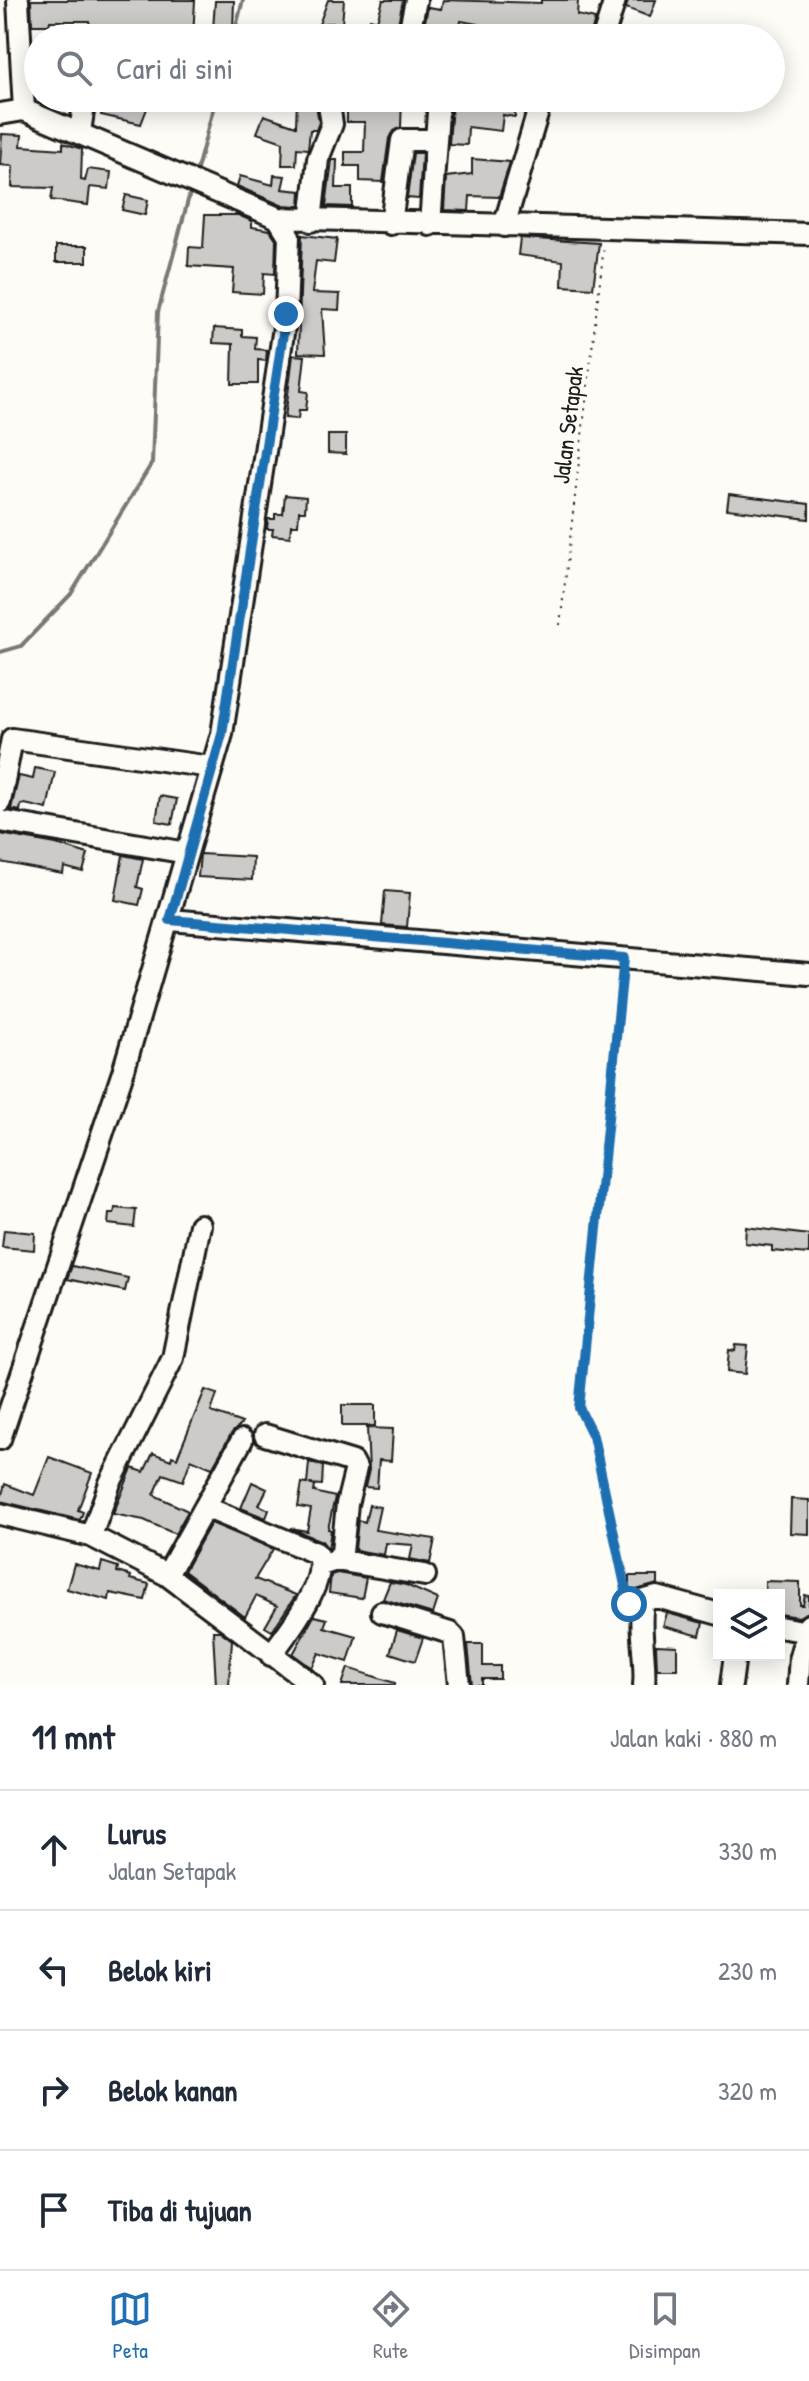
<!DOCTYPE html>
<html lang="id">
<meta charset="utf-8">
<style>
:root{--surface:#fff;--page:#f6f6f7;--text:#1f2937;--muted:#747a83;--line:#e0e1e3;--accent:#1f6fb2}
body{margin:0;font-family:"Patrick Hand",sans-serif;background:var(--page);color:var(--text)}
.controls{position:absolute;right:24px;bottom:24px;display:grid;overflow:hidden;border-radius:0px;box-shadow:0 4px 20px #0003}
.controls button{width:72px;height:72px;display:grid;place-items:center;padding:0;border:0;border-bottom:2px solid var(--line);background:var(--surface);color:var(--text);font:40px sans-serif}
.stop{position:absolute;width:24px;height:24px;margin:-18px;border:6px solid #1f6fb2;border-radius:50%;background:#fff}
.stop.end{background:#1f6fb2;border-color:#fff;box-shadow:0 2px 8px #0008}
.list{margin:0;padding:0;list-style:none}
h2{display:flex;justify-content:space-between;align-items:center;height:104px;margin:0;padding:0 32px;font-size:34px}
h2 small{font-size:26px;font-weight:400;color:var(--muted)}
.list li{display:grid;grid-template-columns:52px 1fr auto;gap:24px;align-items:center;box-sizing:border-box;height:120px;padding:0 32px;border-top:2px solid var(--line)}
.list b{display:block;font-size:30px;white-space:nowrap}
.list p{margin:0;font-size:26px;white-space:nowrap;color:var(--muted)}
.list em{font-size:26px;font-style:normal;color:var(--muted)}
.icon{flex:none;width:44px;height:44px;fill:none;stroke:currentColor;stroke-width:2;stroke-linecap:round;stroke-linejoin:round}
.map{position:relative;flex:none;width:809px;height:1685px;overflow:hidden}
.search{position:absolute;background:var(--surface);box-shadow:0 4px 20px #0003;left:24px;right:24px;top:24px;height:88px;display:flex;align-items:center;gap:20px;box-sizing:border-box;padding:0 28px;border-radius:44px;color:var(--muted);font-size:30px}
.sheet{height:584px;background:var(--surface)}
nav{display:flex;justify-content:space-around;align-items:center;box-sizing:border-box;height:112px;border-top:2px solid var(--line);background:var(--surface);font-size:22px;color:var(--muted)}
nav a{display:grid;justify-items:center;gap:4px}
nav .on{color:var(--accent)}
.map>svg:first-child{display:block}
.lines{fill:none;stroke-linecap:round;stroke-linejoin:round}
.stream{stroke:#797876;stroke-width:4}
.building{fill:#cccbc8;stroke:#1c1c1c;stroke-width:2}
.minor-casing{stroke:#1c1c1c;stroke-width:26}
.path{stroke:#1c1c1c;stroke-width:2;stroke-dasharray:2 6;stroke-linecap:butt}
.minor{stroke:#fdfcf7;stroke-width:20}
.route{stroke:#1f6fb2;stroke-width:10}
.labels{text-anchor:middle;dominant-baseline:central;stroke-width:7;stroke-linejoin:round;paint-order:stroke}
.street-label{font-size:24px;fill:#1c1c1c;stroke:#fdfcf7}
</style>
<div class="map">
<svg width="809" height="1685" viewBox="0 0 809 1685">
<rect width="100%" height="100%" fill="#fdfcf7"/>
<filter id="ink" filterUnits="userSpaceOnUse"><feTurbulence type="fractalNoise" baseFrequency=".0125" numOctaves="2"/><feDisplacementMap in="SourceGraphic" scale="16" xChannelSelector="R" yChannelSelector="G"/><feConvolveMatrix kernelMatrix="1 2 1 2 8 2 1 2 1" color-interpolation-filters="sRGB"/></filter>
<g filter="url(#ink)">
<g class="lines">
<!-- stream -->
<path class="stream" d="M233,38L243,0
M195,177L216,98
M0,652L21,646L71,594L152,463L158,312L191,189"/>
</g>
<!-- building -->
<path class="building" d="M31,0H195L193,38H133V29L90,26L89,21H50L49,25H32Z
M328,0H344L341,36L333,23L318,27Z
M383,0H403L395,38L367,31L370,19L377,21Z
M443,0L541,3V0H578L577,15L595,19L590,38H491L493,27L461,21L458,38L423,31L428,7L441,9Z
M628,0H656L650,17L626,8Z
M215,1H234L233,31L213,30Z
M105,98H151L141,124L101,115Z
M297,98L315,99L319,122L316,130H310L308,149L297,148L296,165H282L283,142L257,133L264,115L296,126Z
M347,98H402L401,127L389,138L383,182L360,181V166H345V152H364L365,122H347Z
M502,98H528L525,111L515,110V117L503,115L501,131L468,127L467,145L449,144L452,105L501,106Z
M2,134L22,135L21,146L63,149V143L82,149L81,180L85,181L88,169L111,172L109,189L90,187L88,205L51,200L53,188L12,187L13,166L0,165Z
M413,153H422L419,199L407,198Z
M472,159L510,162L499,197L470,196L469,211L444,210L446,177L472,174Z
M332,160H337L336,188H352V207L326,206Z
M274,175L285,176L282,189L301,191L300,206L281,205L237,186L240,176L273,185Z
M126,195L148,200L145,215L122,210Z
M205,215H238L252,221V227L270,230L276,239L275,274L264,273L263,294L232,292L234,269L188,266L189,247L203,248Z
M302,235L337,239L334,263L316,261L312,293L340,294L339,310L322,309L325,354L298,353Z
M520,238L599,243L593,288L562,286L563,261L518,255Z
M56,246H87V262H56Z
M214,328L242,330V336L256,337L255,349L267,350L266,361L258,360V384H232L233,344L213,343Z
M293,355L305,356L301,391L308,392L306,410H299L298,419L285,418Z
M328,435H346V454L328,453Z
M729,494L809,504V519L727,509Z
M285,495L306,497L305,511H299L298,525H291L290,537L272,535L273,529H267L268,519H275V514H283Z
M35,768L55,772L47,809L25,804L21,805L20,811L11,809L19,776L33,779Z
M160,796L177,799L172,824L156,821Z
M0,834L56,844L88,854L83,872L64,867L63,874L0,862Z
M200,854L253,857L252,880L198,877Z
M123,855L143,859L137,887L143,889L139,905L115,900Z
M385,891L410,893L407,927L382,925Z
M115,1208L136,1210L134,1227L108,1224L109,1214H114Z
M746,1227L809,1235V1254L772,1251V1246L745,1243Z
M4,1230L35,1233L34,1250L2,1247Z
M72,1266L128,1278L125,1291L67,1279Z
M736,1345L748,1346L745,1374L727,1372L729,1350L735,1351Z
M205,1390L217,1394L211,1412L242,1423L231,1434L212,1468L191,1459L183,1481L163,1474L154,1495L188,1511L175,1534L144,1520L113,1514L132,1468L144,1472L153,1453L171,1460L172,1456L177,1458Z
M342,1405H375V1426H342Z
M367,1428L393,1429L391,1461L379,1460L377,1488L365,1487L369,1470Z
M49,1457L92,1473L78,1510L83,1512L80,1520L0,1501L5,1484L34,1495Z
M309,1462L323,1466L322,1485L309,1484L315,1486L314,1492L335,1497L328,1529L331,1530L328,1549L322,1541L290,1528L307,1531L311,1509L298,1507L302,1483L307,1484Z
M252,1482L267,1489L259,1505L269,1510L266,1518L241,1508Z
M791,1499L809,1500V1534L790,1533Z
M369,1505L380,1507L375,1530L435,1539L430,1563L410,1559L413,1545L386,1543L384,1555L355,1550L358,1520L365,1522Z
M211,1523L273,1549L255,1579L296,1595L272,1631L265,1627L277,1606L256,1596L245,1617L184,1571Z
M102,1562L118,1567L117,1572L131,1576L130,1579L149,1584L145,1600L110,1593L109,1600L67,1589L74,1564L100,1571Z
M337,1573L366,1578L362,1598L329,1593L331,1575Z
M629,1576H658V1584L629,1592Z
M765,1581L800,1582V1605H803L805,1595L809,1596V1612L799,1617L779,1614V1595H765Z
M390,1582L406,1585L438,1599L433,1614L383,1599Z
M667,1613L703,1623L700,1636L663,1626Z
M314,1616L327,1619L324,1627L356,1636L348,1662L319,1653L312,1668L293,1654Z
M397,1630L423,1638L415,1661L390,1653Z
M213,1631H220L232,1640L229,1685H216Z
M468,1644H483V1666H500V1679H482V1685H472Z
M656,1645L677,1646V1669H657Z
M348,1668L395,1683V1685H342Z"/>
<g class="lines">
<defs>
<path id="minor" d="M18,0L24,110L278,218L809,234
M327,38V35
M408,38L416,0
M603,38L615,0
M0,114L24,110
M80,132L85,98
M311,221L318,159L332,124L328,98
M391,224L402,140H436
M430,225L439,98
M504,226L542,98
M0,802L12,739L211,767
M0,821L187,853
M170,920L809,974
M265,1435L353,1462L356,1468L347,1504L342,1552L336,1560L321,1565
M0,1439L123,1072L222,734L286,314L289,236L278,218
M205,1507L242,1440
M0,1514L91,1536L167,1575L313,1685
M91,1536L110,1483L173,1358L200,1225
M336,1560L425,1575
M167,1575L205,1507L316,1553C332,1577 286,1635 271,1655
M382,1612L450,1633L454,1637L459,1685
M779,1627L809,1632
M644,1685C647,1663 636,1616 645,1600L657,1597L719,1614
M731,1685L735,1655
M798,1685L800,1656L809,1625"/>
</defs>
<!-- minor casing -->
<use href="#minor" class="minor-casing"/>
<!-- path -->
<path class="path" d="M560,625L604,246
M623,976L579,1408L593,1436L627,1596"/>
<!-- minor -->
<use href="#minor" class="minor"/>
</g>
</g>
<g class="lines" filter="url(#ink)">
<!-- route -->
<path class="route" d="M286,314L222,734L170,920L624,958L579,1408L593,1436L629,1604"/>
</g>
<g class="labels">
<!-- street labels -->
<g class="street-label">
<text transform="translate(567 425) rotate(-83)">Jalan Setapak</text>
</g>
</g>
</svg>
<div class="controls">
<button><svg class="icon" aria-label="layers" viewBox="0 0 24 24"><path d="M12 4l9 5-9 5-9-5zM3 14l9 5 9-5"/></svg></button>
</div>
<div class="stop" style="left:629px;top:1604px"></div>
<div class="stop end" style="left:286px;top:314px"></div>
<div class="search"><svg class="icon" aria-label="search" viewBox="0 0 24 24"><circle cx="10" cy="10" r="6"/><path d="M15 15l6 6"/></svg>Cari di sini</div>
</div>
<section class="sheet">
<h2>11 mnt<small>Jalan kaki · 880 m</small></h2>
<ul class="list">
<li><svg class="icon" aria-label="ahead" viewBox="0 0 24 24"><path d="M12 20V5M6 11l6-6 6 6"/></svg><div><b>Lurus</b><p>Jalan Setapak</p></div><em>330 m</em></li>
<li><svg class="icon" aria-label="left" viewBox="0 0 24 24"><path d="M17 20v-9H6M10 6l-5 5 5 5"/></svg><div><b>Belok kiri</b></div><em>230 m</em></li>
<li><svg class="icon" aria-label="right" viewBox="0 0 24 24"><path d="M7 20v-9h11M14 6l5 5-5 5"/></svg><div><b>Belok kanan</b></div><em>320 m</em></li>
<li><svg class="icon" aria-label="arrive" viewBox="0 0 24 24"><path d="M6 21V4h12l-3 4 3 4H6"/></svg><div><b>Tiba di tujuan</b></div></li>
</ul>
</section>
<nav>
<a class="on"><svg class="icon" aria-label="map" viewBox="0 0 24 24"><path d="M3 6l6-2 6 2 6-2v14l-6 2-6-2-6 2zM9 4v14M15 6v14"/></svg>Peta</a>
<a><svg class="icon" aria-label="directions" viewBox="0 0 24 24"><path d="M12 3l9 9-9 9-9-9zM9 14v-3h6M13 9l2 2-2 2"/></svg>Rute</a>
<a><svg class="icon" aria-label="saved" viewBox="0 0 24 24"><path d="M7 4h10v16l-5-4-5 4z"/></svg>Disimpan</a>
</nav>
